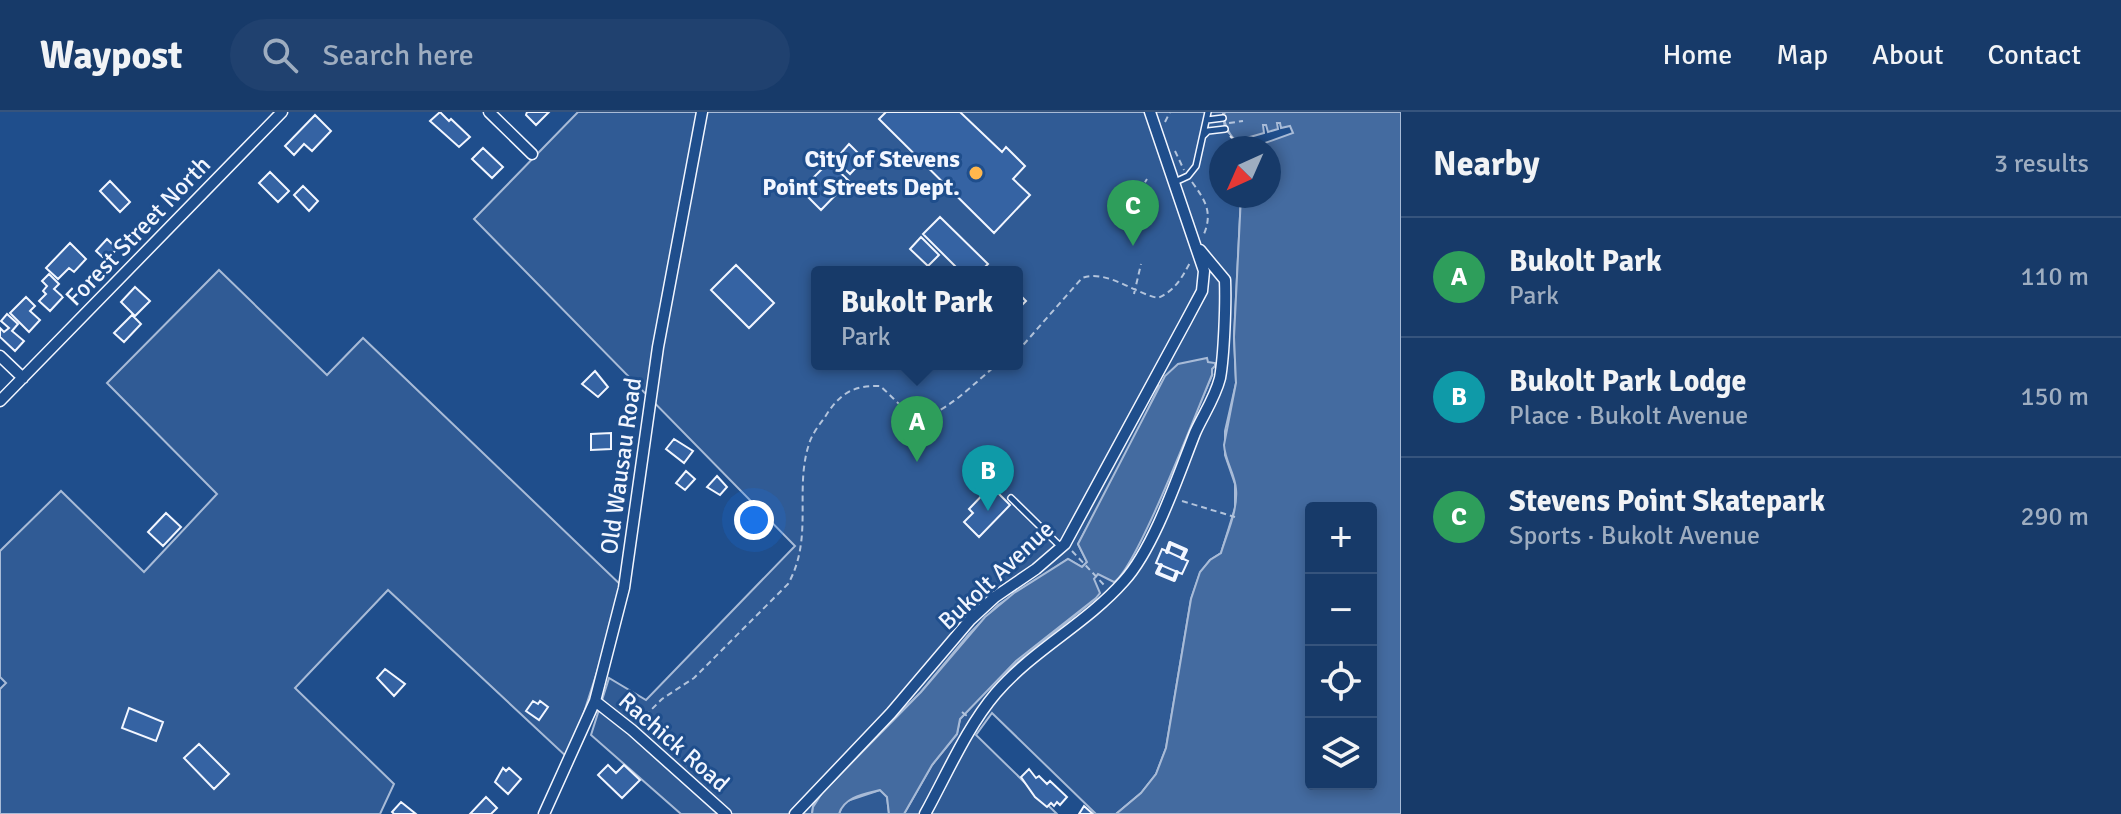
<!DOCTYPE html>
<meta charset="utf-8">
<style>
:root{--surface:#173a69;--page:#20416f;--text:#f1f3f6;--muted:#9eadc0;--line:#36547d;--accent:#8bbbb9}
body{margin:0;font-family:Signika,sans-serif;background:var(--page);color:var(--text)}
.controls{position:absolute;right:24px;bottom:24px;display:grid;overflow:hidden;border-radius:8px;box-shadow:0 4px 12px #0003}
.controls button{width:72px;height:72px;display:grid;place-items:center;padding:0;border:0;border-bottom:2px solid var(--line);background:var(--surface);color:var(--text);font:40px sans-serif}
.compass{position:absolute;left:1209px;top:24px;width:72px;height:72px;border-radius:50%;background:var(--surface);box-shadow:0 4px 12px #0003;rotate:225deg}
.you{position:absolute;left:754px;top:408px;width:28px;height:28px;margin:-20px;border:6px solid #fff;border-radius:50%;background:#1a73e8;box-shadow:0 0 0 12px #1a73e833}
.badge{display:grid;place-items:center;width:52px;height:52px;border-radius:50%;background:var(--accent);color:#fff;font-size:26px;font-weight:700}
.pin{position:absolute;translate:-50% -66px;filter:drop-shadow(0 2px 4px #0008)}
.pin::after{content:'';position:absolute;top:42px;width:28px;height:24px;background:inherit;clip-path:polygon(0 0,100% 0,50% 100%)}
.popup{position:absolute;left:811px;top:154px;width:212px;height:104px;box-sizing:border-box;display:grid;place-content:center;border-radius:8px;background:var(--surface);filter:drop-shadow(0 2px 6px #0005);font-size:26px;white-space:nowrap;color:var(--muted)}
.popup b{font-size:30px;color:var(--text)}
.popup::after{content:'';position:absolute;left:50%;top:100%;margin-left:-16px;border:16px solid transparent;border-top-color:var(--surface)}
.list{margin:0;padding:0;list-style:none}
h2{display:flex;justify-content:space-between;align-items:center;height:104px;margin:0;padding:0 32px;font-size:34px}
h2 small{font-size:26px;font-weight:400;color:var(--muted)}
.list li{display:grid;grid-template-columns:52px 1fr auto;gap:24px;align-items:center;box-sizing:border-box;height:120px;padding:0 32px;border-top:2px solid var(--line)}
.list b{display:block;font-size:30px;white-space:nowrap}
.list p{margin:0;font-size:26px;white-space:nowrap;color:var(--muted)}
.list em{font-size:26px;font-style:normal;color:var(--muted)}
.icon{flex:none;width:44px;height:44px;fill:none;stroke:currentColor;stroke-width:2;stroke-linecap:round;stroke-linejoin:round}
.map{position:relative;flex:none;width:1401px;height:702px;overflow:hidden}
header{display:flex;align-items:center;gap:48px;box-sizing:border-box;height:112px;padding:0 40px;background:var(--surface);border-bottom:2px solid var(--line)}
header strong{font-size:38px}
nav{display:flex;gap:44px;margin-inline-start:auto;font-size:28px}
.search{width:560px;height:72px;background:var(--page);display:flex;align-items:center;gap:20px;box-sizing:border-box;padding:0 28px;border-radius:44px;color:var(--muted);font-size:30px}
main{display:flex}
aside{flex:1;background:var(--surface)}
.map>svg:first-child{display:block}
.built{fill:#305b95;stroke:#a8bbd7;stroke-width:2;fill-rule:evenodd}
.water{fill:#446ba0;stroke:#a8bbd7;stroke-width:2;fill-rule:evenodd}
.pier{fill:#1f4e8c;stroke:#a8bbd7;stroke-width:2}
.building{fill:#3563a3;stroke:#f2f6ff;stroke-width:2}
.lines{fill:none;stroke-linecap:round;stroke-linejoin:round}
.service-casing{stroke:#f2f6ff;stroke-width:8}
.minor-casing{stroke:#f2f6ff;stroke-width:13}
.path{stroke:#b3c4dc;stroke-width:2;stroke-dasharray:6 4;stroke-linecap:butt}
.service{stroke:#1f4e8c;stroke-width:5}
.minor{stroke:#1f4e8c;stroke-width:10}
.fence{stroke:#f2f6ff;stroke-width:2;stroke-dasharray:10 4;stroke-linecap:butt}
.wall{stroke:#f2f6ff;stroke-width:4}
.poi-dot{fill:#ffb74d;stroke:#1f4e8c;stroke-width:3}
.labels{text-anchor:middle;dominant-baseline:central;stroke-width:6;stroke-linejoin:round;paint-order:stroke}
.poi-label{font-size:24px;font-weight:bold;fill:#f2f6ff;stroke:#1f4e8c;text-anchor:end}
.street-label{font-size:24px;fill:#f2f6ff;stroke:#1f4e8c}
</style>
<header>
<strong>Waypost</strong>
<div class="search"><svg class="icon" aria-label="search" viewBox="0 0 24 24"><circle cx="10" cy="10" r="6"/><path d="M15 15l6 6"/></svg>Search here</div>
<nav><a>Home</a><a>Map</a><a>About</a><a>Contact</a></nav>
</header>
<main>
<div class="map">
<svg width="1401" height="702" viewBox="0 0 1401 702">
<rect width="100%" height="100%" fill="#1f4e8c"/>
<!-- built -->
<path class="built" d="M578,0H1226L1223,2L1225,17L1245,36H1221V84H1241L1234,225L1236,271L1225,319V343L1235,372V396L1221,441L1210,448L1200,461L1191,487L1166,636L1156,662L1141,681L1116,702H1096L992,601L976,623L1057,702H904L932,653L957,622L960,607L996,568L1096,486L1093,467L1098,462L1122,464L1149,411L1212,263L1159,274L1132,332L1078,432L1087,450L1082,455L1068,447L998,493L969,522L921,580L822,681L813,694L812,702H681L591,623L609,566L646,588L795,434L474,107ZM817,160H1017V252H817Z
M219,158L327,263L363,226L624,476L569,647L388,478L295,576L394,672L380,702H0V577L6,571L0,565V439L61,379L144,460L217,382L107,271Z
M880,678L887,685L889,702H839L842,693L847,689Z"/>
<!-- water -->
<path class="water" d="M1226,0H1401V702H1116L1141,681L1156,662L1166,636L1191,487L1200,460L1210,448L1221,441C1227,421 1238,398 1236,377C1235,362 1225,349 1224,333L1236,271L1234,225L1241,84H1269V36C1242,36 1228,31 1223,2ZM1311,396H1371V672H1311Z
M1207,246L1208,250L1215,251V254L1212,257V263C1197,298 1137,456 1114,470L1098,462L1094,467L1100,481L1096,486L1016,549L960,607L957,622L932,653L904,702H889L887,685L880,678C864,682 844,685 839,702H812L813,695L822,681L921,580L985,505L1014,481L1068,447L1082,455L1087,450L1078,432L1165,264L1178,252Z"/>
<!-- pier -->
<path class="pier" d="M1277,11H1280L1281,16L1290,14L1293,21L1251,36L1238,35L1236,29L1264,21L1263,13H1266L1268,20L1278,17Z"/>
<!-- building -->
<path class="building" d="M440,0L449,9L451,7L470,25L459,35L430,9Z
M527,0H549L536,13L526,3Z
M886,0H960L1002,40L1006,35L1025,54L1013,67L1030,83L994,121L879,7Z
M315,3L331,19L312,39L304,32L294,43L285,34Z
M849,32L864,47L850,62L835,48Z
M483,36L503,55L492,66L472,47Z
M829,50L849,69L821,98L801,78Z
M270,60L289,79L278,90L259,71Z
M110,69L130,90L120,100L100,79Z
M303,74L318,89L309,99L294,83Z
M940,105L988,152L980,160H961L923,122Z
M921,125L939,143L928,154L910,137Z
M107,127L117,137L106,148L96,139Z
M70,131L86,147L74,160L69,156L58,167L46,156Z
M736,153L774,191L749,216L711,178Z
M49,162L59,172L54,177L63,185L50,199L39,189L46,182L43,179L47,174L42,169Z
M135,175L150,189L135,204L121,190Z
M1017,180L1026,189L1017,198Z
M26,185L35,194L30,199L40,208L29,220L10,201Z
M7,202L18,212L12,219L24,229L15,239L0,225V216L4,220L9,216L1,209Z
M132,203L141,212L124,230L114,221Z
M595,259L608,275L598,285L582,272Z
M927,307L935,315L922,328L914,320Z
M611,321V337L591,338V322Z
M674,327L693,339L684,351L666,337Z
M686,359L695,367L685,378L676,371Z
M717,364L727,375L720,383L707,375Z
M991,374L1010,393L979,425L964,410L973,401L969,397Z
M166,401L181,415L163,434L148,420Z
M1162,437L1188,449L1182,462L1156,451Z
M385,557L405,572L394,584L377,566Z
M533,589L538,592L540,589L548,595L539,608L526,599Z
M129,596L163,610L156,629L122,616Z
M199,632L229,662L214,677L184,646Z
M608,653L616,661L624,653L640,668L622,686L598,663Z
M503,656L506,659L509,656L521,667L508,682L495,670Z
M1029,657L1036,666L1039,664L1047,672L1050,669L1067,685L1060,693L1057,690L1054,694L1051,691L1047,695L1035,685L1021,665Z
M486,685L497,696L491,702H470Z
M401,690L416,702H394L392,700Z
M1084,694L1093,702H1079Z"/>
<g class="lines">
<defs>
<path id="service" d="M1207,8L1223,6
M1203,24L1208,19L1225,17
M1175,70L1188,64L1196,54L1208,0
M1011,386L1061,435"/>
<path id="minor" d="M489,0L532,42
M0,244L23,266
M0,289L282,0
M595,589L632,618L726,702
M544,702L595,589L624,476L658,235L702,0
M795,702L891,601L970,508L995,485L1036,457L1065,432L1186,209L1202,179L1204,159L1150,0
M925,702C947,662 967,615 996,581C1033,538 1086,512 1124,469C1154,436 1178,364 1195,321C1203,303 1215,286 1220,266C1224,243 1226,193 1225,168L1200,138"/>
</defs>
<!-- service casing -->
<use href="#service" class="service-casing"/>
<!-- minor casing -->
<use href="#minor" class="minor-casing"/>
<!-- path -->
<path class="path" d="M1165,10L1170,0
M1229,11L1243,9
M1175,39L1184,58
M1192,70C1205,88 1213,100 1204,122
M1128,105L1127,99L1147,67
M1134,182L1141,152
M1017,240L1082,166C1106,157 1134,181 1158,186C1176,178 1182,165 1191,149
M922,328L935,315L937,303
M1182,389L1235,405
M1072,439L1106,475
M962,600L967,604
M638,611L662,587L694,566L788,472C814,426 794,378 809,332C812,322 819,313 825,305C839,282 853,273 880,274C891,283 902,297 914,303C936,313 980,265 998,252"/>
<!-- service -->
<use href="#service" class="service"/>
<!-- minor -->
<use href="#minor" class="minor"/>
<!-- fence -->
<path class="fence" d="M1230,24L1235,29"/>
<!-- wall -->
<path class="wall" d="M1167,440L1170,431L1186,438L1182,446
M1161,453L1157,461L1174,468L1177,460"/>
</g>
<!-- markers -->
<circle class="poi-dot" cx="976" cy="61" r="8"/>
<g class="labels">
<!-- poi labels -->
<g class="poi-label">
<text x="960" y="47">City of Stevens<tspan x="960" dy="28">Point Streets Dept.</tspan></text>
</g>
<!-- street labels -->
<g class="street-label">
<text transform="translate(138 119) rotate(-46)">Forest Street North</text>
<text transform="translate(621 354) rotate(-82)">Old Wausau Road</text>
<text transform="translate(996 463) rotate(-43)">Bukolt Avenue</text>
<text transform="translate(674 630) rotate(41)">Rachick Road</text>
</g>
</g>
</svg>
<div class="controls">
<button>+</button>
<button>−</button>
<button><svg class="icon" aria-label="locate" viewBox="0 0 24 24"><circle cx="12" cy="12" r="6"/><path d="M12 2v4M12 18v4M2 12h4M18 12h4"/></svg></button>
<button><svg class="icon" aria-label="layers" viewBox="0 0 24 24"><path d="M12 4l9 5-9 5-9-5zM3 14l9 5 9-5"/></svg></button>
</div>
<svg class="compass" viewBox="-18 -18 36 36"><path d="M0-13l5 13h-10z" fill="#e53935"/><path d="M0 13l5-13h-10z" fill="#9eadc0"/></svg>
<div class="you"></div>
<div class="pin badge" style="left:917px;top:350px;background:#2e9e5b">A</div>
<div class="popup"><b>Bukolt Park</b>Park</div>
<div class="pin badge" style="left:988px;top:399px;background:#0f9aa8">B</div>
<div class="pin badge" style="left:1133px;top:134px;background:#2e9e5b">C</div>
</div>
<aside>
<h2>Nearby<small>3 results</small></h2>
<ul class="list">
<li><span class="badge" style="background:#2e9e5b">A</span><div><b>Bukolt Park</b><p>Park</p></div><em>110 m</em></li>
<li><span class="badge" style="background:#0f9aa8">B</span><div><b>Bukolt Park Lodge</b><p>Place · Bukolt Avenue</p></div><em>150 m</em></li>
<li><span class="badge" style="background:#2e9e5b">C</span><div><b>Stevens Point Skatepark</b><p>Sports · Bukolt Avenue</p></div><em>290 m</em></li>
</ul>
</aside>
</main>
